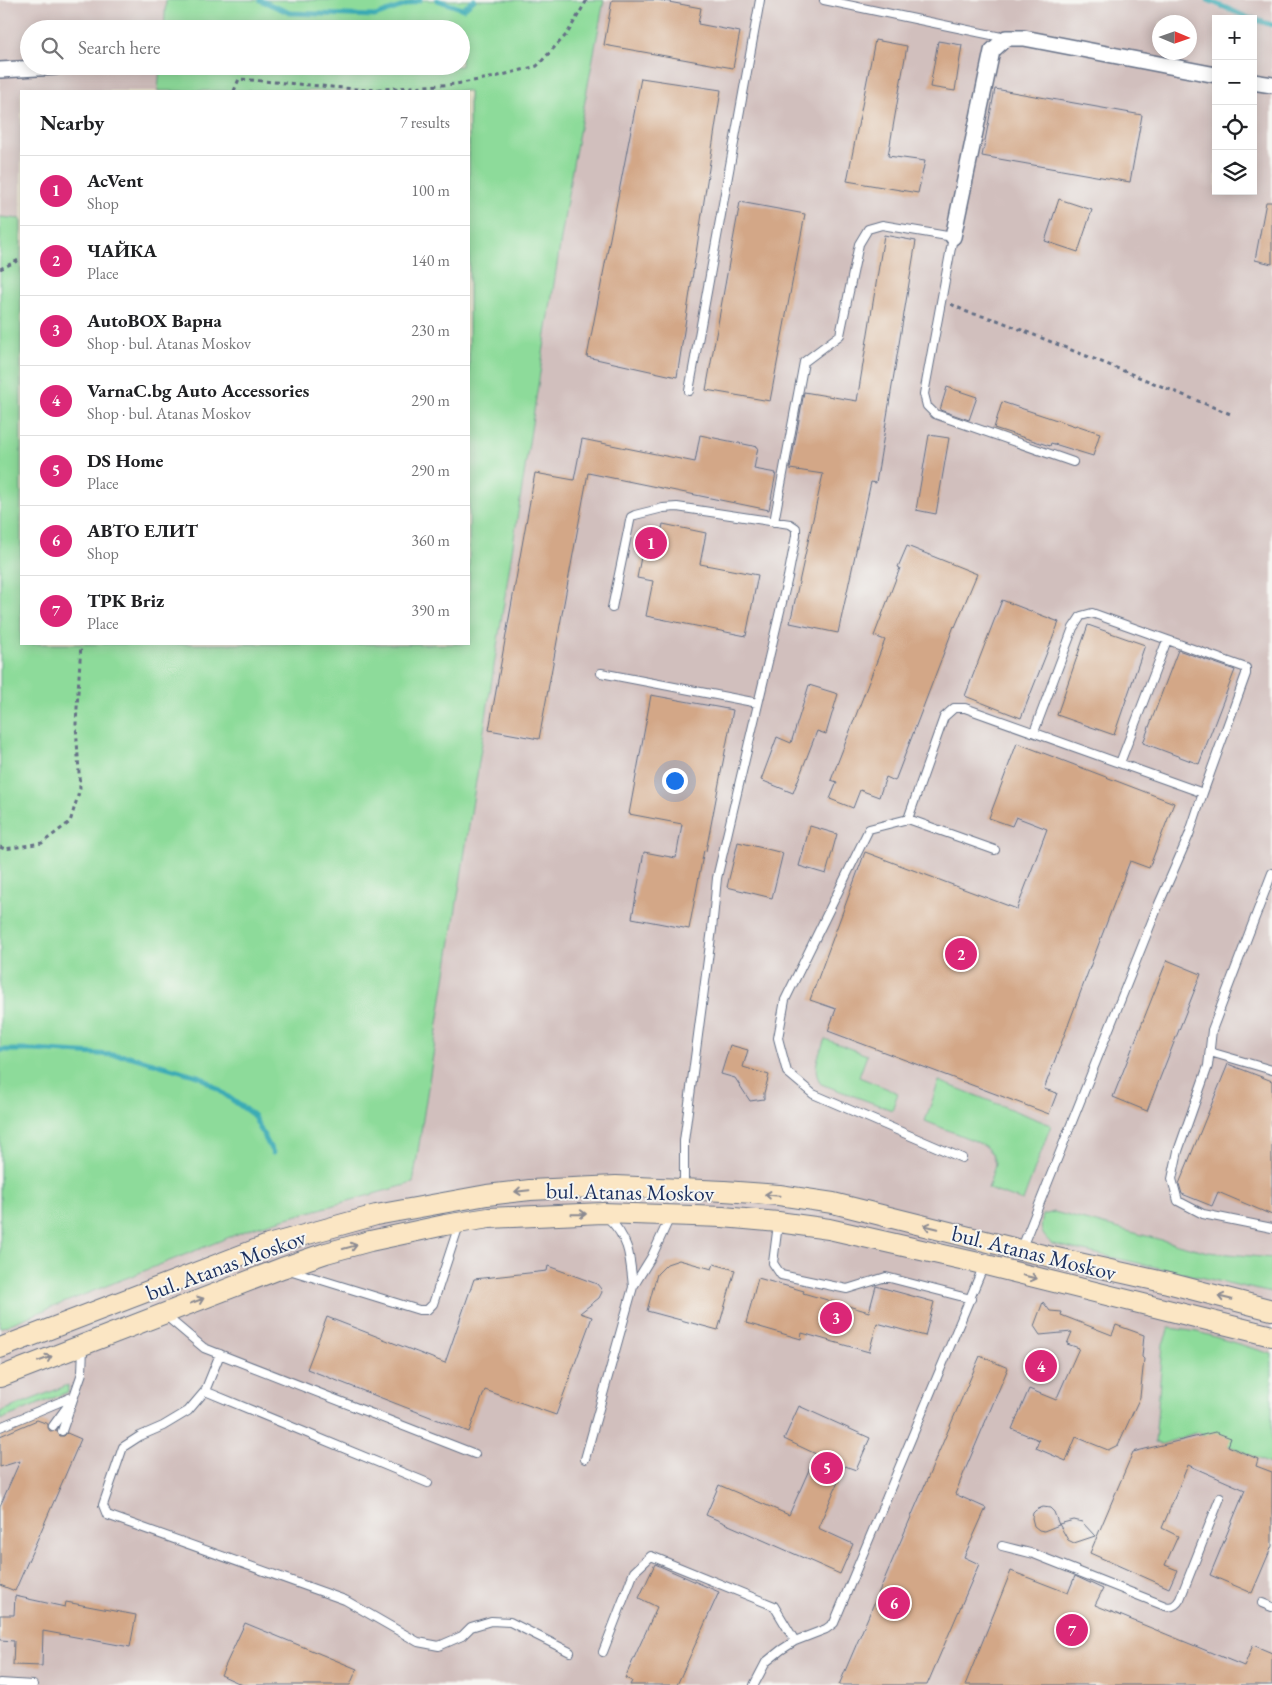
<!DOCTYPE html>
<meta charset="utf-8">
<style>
:root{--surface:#fff;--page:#f2f2f2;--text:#202124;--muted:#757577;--line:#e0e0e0;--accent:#db2777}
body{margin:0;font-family:"EB Garamond",serif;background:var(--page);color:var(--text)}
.controls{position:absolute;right:15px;top:15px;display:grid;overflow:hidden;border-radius:0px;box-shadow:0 2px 12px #0003}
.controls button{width:45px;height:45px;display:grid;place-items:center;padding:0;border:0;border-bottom:1px solid var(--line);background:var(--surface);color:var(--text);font:25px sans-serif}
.compass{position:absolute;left:1152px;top:15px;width:45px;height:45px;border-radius:50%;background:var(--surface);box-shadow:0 2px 12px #0003;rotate:92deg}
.you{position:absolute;left:674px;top:780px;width:18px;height:18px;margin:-12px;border:4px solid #fff;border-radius:50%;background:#1a73e8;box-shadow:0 0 0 8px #1a73e833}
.badge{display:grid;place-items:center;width:32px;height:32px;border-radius:50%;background:var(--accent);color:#fff;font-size:16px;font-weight:700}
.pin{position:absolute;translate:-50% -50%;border:2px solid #fff;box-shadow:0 1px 5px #0006}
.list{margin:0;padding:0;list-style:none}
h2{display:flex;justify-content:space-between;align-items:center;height:65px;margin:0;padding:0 20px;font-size:21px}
h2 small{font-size:16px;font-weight:400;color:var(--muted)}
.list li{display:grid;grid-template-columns:32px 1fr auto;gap:15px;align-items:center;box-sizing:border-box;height:70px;padding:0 20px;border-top:1px solid var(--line)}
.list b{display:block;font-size:19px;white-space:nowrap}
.list p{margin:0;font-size:16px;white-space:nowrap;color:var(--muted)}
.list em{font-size:16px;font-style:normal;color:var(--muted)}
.icon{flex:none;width:28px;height:28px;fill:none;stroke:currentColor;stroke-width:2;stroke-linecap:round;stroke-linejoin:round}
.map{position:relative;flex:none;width:1272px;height:1685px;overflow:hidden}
.search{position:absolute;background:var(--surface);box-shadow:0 2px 12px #0003;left:20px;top:20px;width:450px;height:55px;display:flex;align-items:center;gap:12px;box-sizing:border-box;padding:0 18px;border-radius:28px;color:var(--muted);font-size:19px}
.panel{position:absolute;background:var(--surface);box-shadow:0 2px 12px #0003;left:20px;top:90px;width:450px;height:555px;border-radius:0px}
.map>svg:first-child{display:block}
.industrial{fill:#d1bfbd;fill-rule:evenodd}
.green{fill:#8ddb9a;stroke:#54857c}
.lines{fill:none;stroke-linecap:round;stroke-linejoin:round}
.stream{stroke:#3aabb5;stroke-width:5}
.building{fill:#d3a787}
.lane-casing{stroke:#657086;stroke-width:10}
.street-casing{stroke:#657086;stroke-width:18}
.secondary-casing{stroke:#657086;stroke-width:22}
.path{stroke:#657086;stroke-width:3;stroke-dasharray:4 4;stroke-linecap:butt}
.lane{stroke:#fff;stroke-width:8}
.street{stroke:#fff;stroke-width:15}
.secondary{stroke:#fbe6c4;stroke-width:20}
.oneway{stroke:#8b8a91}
.labels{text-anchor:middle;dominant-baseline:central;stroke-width:4;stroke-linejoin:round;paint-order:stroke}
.street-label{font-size:22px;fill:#1b2f5e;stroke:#f6f6f2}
</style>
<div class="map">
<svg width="1272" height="1685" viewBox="0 0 1272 1685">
<rect width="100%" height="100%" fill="#f6f6f2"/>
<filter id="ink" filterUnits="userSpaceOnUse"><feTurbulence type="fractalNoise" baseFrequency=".02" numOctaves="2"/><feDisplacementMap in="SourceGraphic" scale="10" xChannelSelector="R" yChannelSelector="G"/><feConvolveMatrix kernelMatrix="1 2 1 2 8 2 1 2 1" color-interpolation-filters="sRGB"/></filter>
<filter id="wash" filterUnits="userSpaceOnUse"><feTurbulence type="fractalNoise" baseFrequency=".0096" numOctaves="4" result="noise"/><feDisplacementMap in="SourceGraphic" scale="20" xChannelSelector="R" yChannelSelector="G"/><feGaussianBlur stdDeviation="1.12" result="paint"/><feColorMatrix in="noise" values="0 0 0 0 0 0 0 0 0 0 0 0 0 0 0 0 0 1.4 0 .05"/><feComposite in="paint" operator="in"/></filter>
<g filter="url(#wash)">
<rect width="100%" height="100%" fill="#eee8d1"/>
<!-- industrial -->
<path class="industrial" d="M0,0H166L164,29H29V66H160L158,91H21V219L0,217Z
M604,0H1272V1685H0V1328L255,1227L413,1183L571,175ZM1216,19H1253V191H1216ZM1160,22H1190V52H1160Z"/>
<!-- green -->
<path class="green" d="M166,0H604L571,175L413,1183L255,1227L0,1328V217L21,219V644H469V91H158L160,66H461V29H164Z
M825,1039L867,1055L859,1077L898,1093L892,1110L821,1084C811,1069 819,1055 825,1039Z
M939,1081L1051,1125L1023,1201L988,1189L995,1164L992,1154L986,1147L975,1141L925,1121Z
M1054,1212L1208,1252L1272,1258V1293L1052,1244C1040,1233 1040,1230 1043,1215Z
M1169,1328L1198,1332L1272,1354V1465L1198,1432L1162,1444L1155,1443L1163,1344Z
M68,1385V1392L0,1420V1412Z"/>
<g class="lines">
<!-- stream -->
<path class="stream" d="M260,0L290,13L375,16L420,0
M437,0L463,9L474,0
M1208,0L1251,19
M1253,19L1272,25
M0,1050H34L129,1056L201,1077L253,1115L273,1153"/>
</g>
<g id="blocks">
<!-- building -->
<path class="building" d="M612,0H658L701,8L698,24L740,32L733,68L604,45Z
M875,40L907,46L888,156L925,161L918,193L847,181Z
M938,41L962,45L955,91L930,87Z
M641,78L721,90L677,377L587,357Z
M995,89L1142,115L1130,182L982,156Z
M1059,199L1092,210L1078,252L1045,241Z
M740,202L805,214L770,401L706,390Z
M1266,202H1272V264L1255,260Z
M884,235L916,241L876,483L871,482L838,633L790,623L823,474L790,469L804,392L857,401Z
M947,387L977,397L969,420L940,410Z
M1002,402L1075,426L1076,425L1100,433L1093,456L1051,443L1050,446L994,428Z
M700,435L758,447L754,469L776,473L769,510L588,473L539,739L489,730L535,473L574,480L582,439L695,462Z
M929,435L949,438L936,514L916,510Z
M663,524L706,533L700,564L758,575L746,636L646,616L653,581L637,578L645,536L660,539Z
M907,546L977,574L955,627L954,626L895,781L886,777L879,797L860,790L853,808L830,799L837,782L831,780L885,640L874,636L900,568L898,567Z
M1002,600L1059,622L1021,718L965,696Z
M1088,625L1145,645L1114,735L1057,715Z
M1178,650L1235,670L1199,764L1143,743Z
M809,685L838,694L826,734L817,731L793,793L761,780L777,737L791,743Z
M651,695L733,710L706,851L704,850L689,929L632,918L644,852L676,858L682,824L629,814Z
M1017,743L1174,803L1149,868L1130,861L1044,1089L1057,1093L1049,1114L828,1031L836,1009L810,1000L865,852L1017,909L1047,829L1016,817L1012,826L989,818Z
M810,826L837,834L826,874L799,866Z
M738,842L783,853L772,898L727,887Z
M1167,960L1201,974L1147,1111L1113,1097Z
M730,1045L748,1050L743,1067L769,1075L764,1093V1099L750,1101L735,1078L721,1074Z
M1228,1064L1272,1081V1215L1218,1192L1212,1206L1182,1194L1179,1184Z
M679,1260L712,1269L714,1264L735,1270L718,1330L647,1311L657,1274L667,1264Z
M548,1266L597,1284L601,1289L602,1292L599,1298L580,1313L592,1317L556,1415L485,1390L469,1432L307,1369L327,1317L445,1363L474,1279L547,1271Z
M758,1278L804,1291L803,1293L869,1312L876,1286L934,1302L925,1336L877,1323L869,1352L802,1333L801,1339L746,1323Z
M1043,1302L1050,1311L1062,1312L1061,1315L1112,1335L1116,1325L1144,1335L1142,1357L1144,1359L1140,1397L1118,1445L1108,1450L1076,1437L1066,1461L1036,1448L1039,1440L1012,1429L1029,1389L1056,1400L1079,1348L1067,1344L1072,1332L1040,1335L1034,1326Z
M980,1356L1008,1368L955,1494L986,1508L964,1557L979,1564L927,1685H839Z
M799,1406L870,1438L856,1470L845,1466L818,1528L853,1544L840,1574L706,1515L719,1485L789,1515L816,1454L784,1439Z
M37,1420L48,1424V1428L50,1431L57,1430L60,1436H64L67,1433L81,1439L15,1591L0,1585V1506L20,1461L0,1467V1436Z
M1215,1432L1231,1438L1228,1446L1258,1459L1256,1466L1272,1472V1546L1252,1593L1210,1575L1245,1490L1188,1465L1162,1528L1178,1536L1165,1565L1177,1570L1169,1588L1090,1553L1133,1452Z
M1043,1507L1050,1508L1054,1512L1059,1525L1044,1531L1039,1530L1034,1526L1032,1518L1033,1513L1036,1510Z
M1074,1520L1082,1522L1095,1536L1074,1543L1068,1540L1059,1524Z
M655,1564L719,1592L677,1685H630L632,1681L625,1678L657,1607L639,1598Z
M1011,1571L1068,1593L1075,1576L1103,1589L1095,1605L1244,1666L1253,1645L1272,1653V1685H965Z
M15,1596L65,1607L66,1602L136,1615L130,1647L43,1631L42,1666L13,1665L14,1641L0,1640V1615H14Z
M245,1623L357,1669L350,1685H243L221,1675Z"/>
</g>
</g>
<g filter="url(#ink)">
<use href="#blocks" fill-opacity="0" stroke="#657086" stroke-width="1"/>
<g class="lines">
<defs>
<path id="lane" d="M824,0L1006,38
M689,391L760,0
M774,522L804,362L840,335L859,244L868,229L882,225L953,237L924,394L927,406L935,414L1073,462
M612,608L630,521L631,517L635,515L663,508L677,507L790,524L796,528V536L788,577L717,878L712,929L684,1141V1187
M601,673L758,703
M1034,732L1073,628L1081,616L1092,613L1246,668V674L1203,793
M1120,763L1167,640
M908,819L995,850
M1272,873L1212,1030L1208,1066L1178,1151L1172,1179L1178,1201L1203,1214L1272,1228
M1210,1052L1272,1070
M962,1158L813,1094L787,1072L778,1038L785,1000L869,829L908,819L944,717L954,708H965L1203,793L1189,835L1158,906L1021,1250
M607,1217C630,1239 630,1257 633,1287
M778,1224L773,1263L781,1275L847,1289L886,1277L971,1299
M289,1270L419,1310H427L433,1304L459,1225
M166,1316L204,1348L475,1454
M220,1354L205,1391L188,1411L163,1426L140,1436L123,1447L103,1505L107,1515L345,1600L418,1642L439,1646L462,1636L471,1627L491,1621L510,1622L570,1652
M205,1391L428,1483
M53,1426L69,1404
M0,1427L74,1396
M62,1431L82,1373L83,1347
M585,1459L633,1287L652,1256L670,1217
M1002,1546L1034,1554L1165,1606C1172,1608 1176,1606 1180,1599L1220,1498
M1262,1603L1272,1607
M603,1652L634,1572L651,1556L774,1606L795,1641
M0,1683L33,1685
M754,1685L766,1662L781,1650L795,1641L826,1629L834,1623L984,1265"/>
<path id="street" d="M0,70L56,67
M1253,82L1272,85
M953,237L992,51L1006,38H1024L1216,75"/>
<path id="secondary" d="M0,1348L268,1245L376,1215L487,1195L530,1190L616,1186L724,1191L779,1195L833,1203L1021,1250L1168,1283L1272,1310
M0,1377L282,1268L326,1253L370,1241L445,1225L489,1218L603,1213L723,1217L778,1222L829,1229L974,1262L1272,1336"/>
</defs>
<!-- lane casing -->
<use href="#lane" class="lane-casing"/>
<!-- street casing -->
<use href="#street" class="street-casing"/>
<!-- secondary casing -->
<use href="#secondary" class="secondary-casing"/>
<!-- path -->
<path class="path" d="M234,91L239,79L367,90L456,84L495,77L537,66L567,34L587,0
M0,269L21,259
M951,304L967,312L997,320L1233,415
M0,847L5,849L42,843L70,822L80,789L76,724L81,644"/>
<!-- lane -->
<use href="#lane" class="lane"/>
<!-- street -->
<use href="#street" class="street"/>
<!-- secondary -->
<use href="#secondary" class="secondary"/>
</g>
<!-- one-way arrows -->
<defs><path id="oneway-shaft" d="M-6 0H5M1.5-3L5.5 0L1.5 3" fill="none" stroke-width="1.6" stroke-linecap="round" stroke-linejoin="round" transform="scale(1.25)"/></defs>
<g class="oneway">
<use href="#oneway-shaft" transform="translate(522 1191) rotate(174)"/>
<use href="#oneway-shaft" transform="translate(772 1195) rotate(-175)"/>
<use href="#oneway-shaft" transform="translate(579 1214) rotate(-1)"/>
<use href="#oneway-shaft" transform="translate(931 1227) rotate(-166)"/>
<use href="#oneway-shaft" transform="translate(350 1247) rotate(-15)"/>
<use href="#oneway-shaft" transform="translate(1030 1277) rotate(14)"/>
<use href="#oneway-shaft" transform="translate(1225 1298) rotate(-166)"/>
<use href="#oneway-shaft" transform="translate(197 1301) rotate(-21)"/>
<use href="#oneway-shaft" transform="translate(45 1359) rotate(-21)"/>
</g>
</g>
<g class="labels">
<!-- street labels -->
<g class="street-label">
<text transform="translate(630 1192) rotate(1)">bul. Atanas Moskov</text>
<text transform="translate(1034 1253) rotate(14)">bul. Atanas Moskov</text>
<text transform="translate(226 1265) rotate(-20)">bul. Atanas Moskov</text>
</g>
</g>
</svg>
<div class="controls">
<button>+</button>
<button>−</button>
<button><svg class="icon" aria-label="locate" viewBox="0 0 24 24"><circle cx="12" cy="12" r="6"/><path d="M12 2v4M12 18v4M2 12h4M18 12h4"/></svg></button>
<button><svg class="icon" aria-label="layers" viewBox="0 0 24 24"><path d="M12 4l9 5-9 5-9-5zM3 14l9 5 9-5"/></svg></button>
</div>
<svg class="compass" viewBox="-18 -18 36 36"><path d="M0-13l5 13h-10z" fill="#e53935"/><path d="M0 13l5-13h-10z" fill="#757577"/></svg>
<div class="you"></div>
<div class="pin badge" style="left:651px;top:543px">1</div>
<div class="pin badge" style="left:961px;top:954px">2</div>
<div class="pin badge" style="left:836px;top:1318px">3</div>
<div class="pin badge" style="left:1041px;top:1366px">4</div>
<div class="pin badge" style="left:827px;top:1468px">5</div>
<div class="pin badge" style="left:894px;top:1603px">6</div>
<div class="pin badge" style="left:1072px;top:1630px">7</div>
<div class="search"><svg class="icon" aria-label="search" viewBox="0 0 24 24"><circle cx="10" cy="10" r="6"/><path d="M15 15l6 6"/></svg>Search here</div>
<section class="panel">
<h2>Nearby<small>7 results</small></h2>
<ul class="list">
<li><span class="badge">1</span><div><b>AcVent</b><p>Shop</p></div><em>100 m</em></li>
<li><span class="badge">2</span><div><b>ЧАЙКА</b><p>Place</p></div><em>140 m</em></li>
<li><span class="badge">3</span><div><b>AutoBOX Варна</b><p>Shop · bul. Atanas Moskov</p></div><em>230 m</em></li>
<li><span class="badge">4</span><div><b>VarnaC.bg Auto Accessories</b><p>Shop · bul. Atanas Moskov</p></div><em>290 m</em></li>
<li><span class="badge">5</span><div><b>DS Home</b><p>Place</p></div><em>290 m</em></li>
<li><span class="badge">6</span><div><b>АВТО ЕЛИТ</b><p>Shop</p></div><em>360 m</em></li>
<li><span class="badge">7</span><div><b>TPK Briz</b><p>Place</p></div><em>390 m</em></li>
</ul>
</section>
</div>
